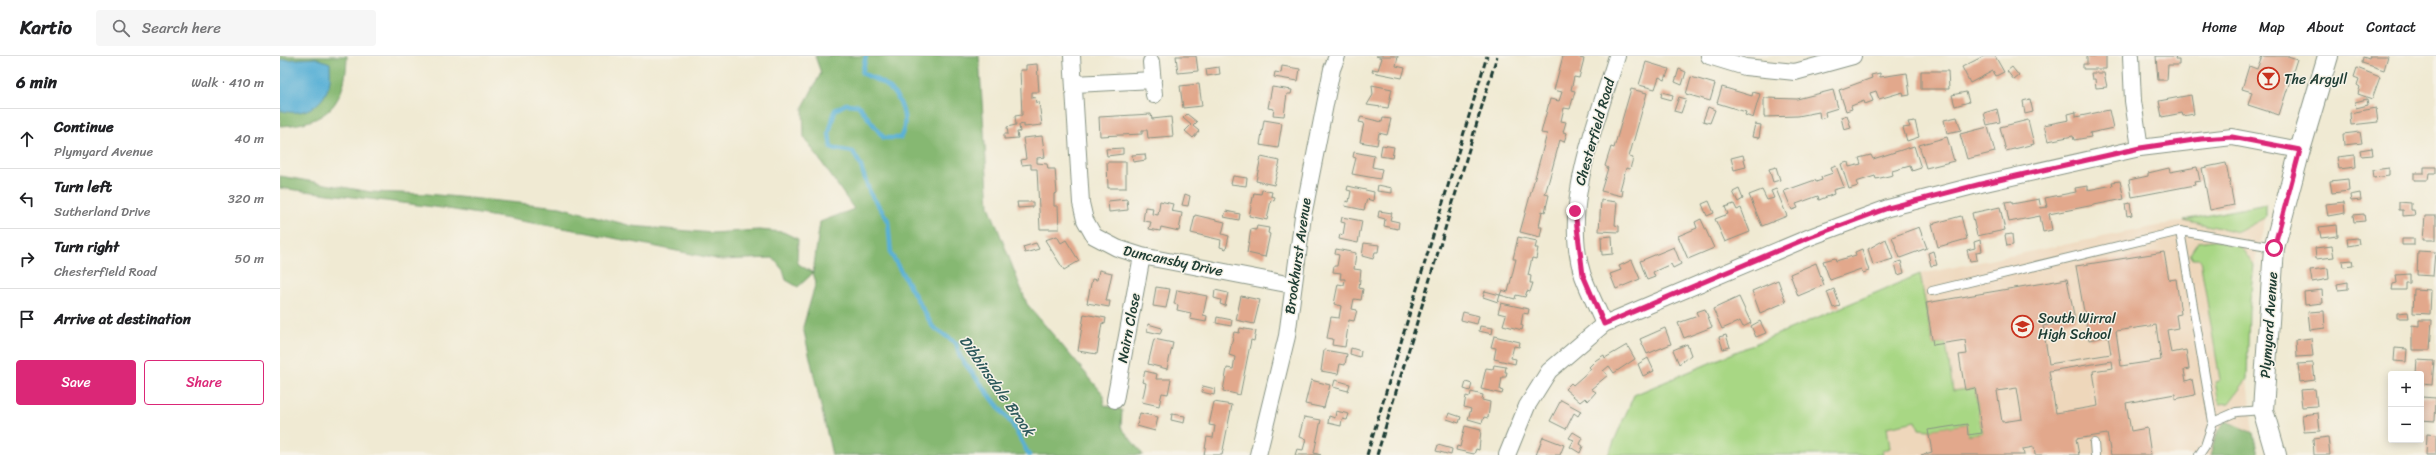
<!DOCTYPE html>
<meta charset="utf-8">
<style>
:root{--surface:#fff;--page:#f6f6f6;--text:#202124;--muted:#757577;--line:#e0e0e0;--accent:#db2777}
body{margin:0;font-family:Sriracha,sans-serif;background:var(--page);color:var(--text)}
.controls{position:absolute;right:12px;bottom:12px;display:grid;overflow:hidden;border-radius:4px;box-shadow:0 2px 10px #0003}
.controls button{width:36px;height:36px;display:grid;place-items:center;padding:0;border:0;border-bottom:1px solid var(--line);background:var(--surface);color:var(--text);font:20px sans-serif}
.stop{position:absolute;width:12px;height:12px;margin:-9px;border:3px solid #db2777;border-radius:50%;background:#fff}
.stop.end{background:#db2777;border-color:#fff;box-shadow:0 1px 4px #0008}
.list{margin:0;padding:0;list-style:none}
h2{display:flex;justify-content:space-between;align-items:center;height:52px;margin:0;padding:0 16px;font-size:17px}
h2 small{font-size:13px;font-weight:400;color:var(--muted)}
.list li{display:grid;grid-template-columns:26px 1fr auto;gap:12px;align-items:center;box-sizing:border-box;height:60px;padding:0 16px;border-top:1px solid var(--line)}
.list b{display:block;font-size:15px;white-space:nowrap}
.list p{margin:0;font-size:13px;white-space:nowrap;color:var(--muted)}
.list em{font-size:13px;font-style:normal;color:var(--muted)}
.actions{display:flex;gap:8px;padding:12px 16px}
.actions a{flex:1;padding:9px 0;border:1px solid var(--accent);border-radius:4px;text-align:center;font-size:14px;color:var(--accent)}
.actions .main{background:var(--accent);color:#fff}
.icon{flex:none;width:22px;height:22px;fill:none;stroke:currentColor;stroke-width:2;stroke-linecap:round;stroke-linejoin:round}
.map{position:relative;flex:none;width:2156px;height:399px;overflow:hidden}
header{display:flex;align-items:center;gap:24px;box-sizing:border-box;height:56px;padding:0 20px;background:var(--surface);border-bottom:1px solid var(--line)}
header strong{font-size:19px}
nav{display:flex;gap:22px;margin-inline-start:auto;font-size:14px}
.search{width:280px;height:36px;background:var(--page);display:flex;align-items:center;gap:10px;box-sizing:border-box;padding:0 14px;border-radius:4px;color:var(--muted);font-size:15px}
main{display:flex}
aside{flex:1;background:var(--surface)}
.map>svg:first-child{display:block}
.built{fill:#eed7bb}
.green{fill:#a8d784;stroke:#648a5c}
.forest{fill:#86b872;stroke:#527a53}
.water{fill:#59b0d6;stroke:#3c7685}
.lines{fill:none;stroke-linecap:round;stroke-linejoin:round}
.stream{stroke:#59b0d6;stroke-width:4.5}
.building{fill:#e2a88c;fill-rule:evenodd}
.service-casing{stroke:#889484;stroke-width:10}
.minor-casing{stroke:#889484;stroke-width:18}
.tertiary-casing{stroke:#889484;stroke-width:22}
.service{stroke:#fff;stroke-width:8}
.minor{stroke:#fff;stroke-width:16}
.tertiary{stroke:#fff;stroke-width:20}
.rail{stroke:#1f3d34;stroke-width:3;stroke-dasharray:6 3;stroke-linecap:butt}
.route{stroke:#db2777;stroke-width:5}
.labels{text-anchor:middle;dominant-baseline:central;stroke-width:3;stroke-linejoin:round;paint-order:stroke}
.poi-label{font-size:14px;fill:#1f3d34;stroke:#f7f3e8;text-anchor:start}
.street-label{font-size:14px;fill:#1f3d34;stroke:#f7f3e8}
.water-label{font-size:15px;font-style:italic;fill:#2e5a5c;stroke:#f7f3e8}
</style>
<header>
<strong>Kartio</strong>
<div class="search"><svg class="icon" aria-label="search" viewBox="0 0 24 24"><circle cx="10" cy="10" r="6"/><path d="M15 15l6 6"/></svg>Search here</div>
<nav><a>Home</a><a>Map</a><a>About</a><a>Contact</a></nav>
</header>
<main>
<aside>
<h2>6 min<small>Walk · 410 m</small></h2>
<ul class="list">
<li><svg class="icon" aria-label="ahead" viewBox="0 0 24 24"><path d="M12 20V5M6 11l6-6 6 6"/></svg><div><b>Continue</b><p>Plymyard Avenue</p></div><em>40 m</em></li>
<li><svg class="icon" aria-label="left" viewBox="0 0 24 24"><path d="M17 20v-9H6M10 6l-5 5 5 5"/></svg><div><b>Turn left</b><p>Sutherland Drive</p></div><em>320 m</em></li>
<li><svg class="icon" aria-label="right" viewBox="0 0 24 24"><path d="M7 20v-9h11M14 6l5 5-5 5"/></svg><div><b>Turn right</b><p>Chesterfield Road</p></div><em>50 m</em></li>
<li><svg class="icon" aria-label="arrive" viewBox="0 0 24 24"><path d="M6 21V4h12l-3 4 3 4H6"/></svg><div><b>Arrive at destination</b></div></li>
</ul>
<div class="actions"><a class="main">Save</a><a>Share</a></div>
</aside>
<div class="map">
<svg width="2156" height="399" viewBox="0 0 2156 399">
<rect width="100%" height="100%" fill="#f7f3e8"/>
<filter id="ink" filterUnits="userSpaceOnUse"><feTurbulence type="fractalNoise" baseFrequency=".025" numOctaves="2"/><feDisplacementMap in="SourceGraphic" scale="8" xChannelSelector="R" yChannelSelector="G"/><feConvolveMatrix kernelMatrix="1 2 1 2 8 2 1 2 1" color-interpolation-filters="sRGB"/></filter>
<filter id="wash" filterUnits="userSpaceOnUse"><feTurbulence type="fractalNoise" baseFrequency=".012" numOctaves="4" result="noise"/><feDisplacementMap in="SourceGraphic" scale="16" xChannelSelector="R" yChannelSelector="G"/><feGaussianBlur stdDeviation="0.9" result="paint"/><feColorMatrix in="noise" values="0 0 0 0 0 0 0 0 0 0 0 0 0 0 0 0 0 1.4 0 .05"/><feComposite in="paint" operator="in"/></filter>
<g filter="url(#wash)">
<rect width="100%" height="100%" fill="#f0ead3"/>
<!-- built -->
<path class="built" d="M1986,148V161L1974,209L1969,254L1967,323L1973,377L1978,399H1328L1354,339L1640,218Z"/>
<!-- green -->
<path class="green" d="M1986,148V161L1958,176L1904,164Z
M1932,184L1959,189L1974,209L1969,254L1967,323L1949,347L1939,348L1935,326L1940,324L1920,203H1913L1910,198L1918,186Z
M1640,218L1653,289L1666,287L1673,335L1695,332L1702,377L1688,379L1686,368L1648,374L1639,373L1636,365L1607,371L1610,392L1602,395L1603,399H1328L1354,339Z"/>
<!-- forest -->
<path class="forest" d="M0,0H67C66,47 48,68 0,70Z
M535,0H699L709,150L747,248L824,339V349L842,354L841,371L863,399H552L523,271L536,226L533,217L518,231L506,224L503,214L493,202L441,204L289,173L162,152L0,132V120L91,136L147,138L280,151L352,170L432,177L479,174L503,176L518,183L517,207L533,217L540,166L574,153L524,81L523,51L541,17Z
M1946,365L1973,377L1978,399H1930L1938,374Z"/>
<!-- water -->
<path class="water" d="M36,2L50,7C50,14 51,23 49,29C43,52 20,61 0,54V4Z"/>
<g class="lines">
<!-- stream -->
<path class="stream" d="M586,0L582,17C590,21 600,25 607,30C622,43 630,65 620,82H604L578,49L566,48L555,54L549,77L551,92L573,96L580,108L590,137L608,164L611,198L653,271L676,287L680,301L732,368L749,399"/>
</g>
<g id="blocks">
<!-- building -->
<path class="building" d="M896,0H916L918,15L898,17Z
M1096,0H1118L1116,10L1125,12L1122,22L1092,16L1093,13L1098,14L1102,2Z
M1283,0H1300V2L1304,3L1299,22L1294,21L1291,34L1295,35L1290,53L1284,52L1281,65L1286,66L1283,76L1287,77L1284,86L1280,84L1268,128L1265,138L1269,139L1265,156L1262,155L1259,171H1262L1260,181L1240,176L1267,78L1261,77L1270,43L1279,45L1282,36L1274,34Z
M1704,0H1715L1724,16L1716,20L1713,15L1690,27L1682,11Z
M1807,0H1826V13H1803V8H1807Z
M1876,0H1896L1895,3H1899V9H1888L1887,24H1878Z
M1982,0H2008L2017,3L1999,59L1968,49L1972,36L1962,33L1969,10L1977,13Z
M2090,0H2108L2104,14L2082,7L2083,1L2089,3Z
M1366,6L1389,13L1385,24L1379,21L1375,33L1359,29Z
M757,8L759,36H752V42L755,41L756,47L759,46L762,69L744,71V68L739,69L740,76H737L738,82L724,83V78H728L727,71L736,69L735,60L742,59L740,14H746V9Z
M1002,10L1020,13L1018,25L994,21L995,16L1001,17Z
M939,11L940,18L927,20L926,13Z
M1732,11L1739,20L1734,24L1727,15Z
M2077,12L2100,21L2092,43L2078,38L2080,31L2077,29L2079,23L2074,21Z
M1399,13L1406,16L1402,29L1395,26Z
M1641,15H1668L1669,33H1641Z
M1600,17V21L1627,17L1630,39L1624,40L1623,36L1599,43L1596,35L1590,37L1593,45L1585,48L1584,45L1571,50L1572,53L1566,55L1559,34L1592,22L1591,19Z
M1811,17H1824L1827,31L1816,32L1815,23H1812Z
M1411,21L1435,28L1430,45L1406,38Z
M919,28L922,50L903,52L900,30Z
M1092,29L1112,33L1108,52L1087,49L1093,39Z
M992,31L1012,34L1011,38H1007L1004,60L993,59L994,53L988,52Z
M1442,31L1472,40L1473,36L1480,38L1473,62L1465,59L1466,56L1437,47Z
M1351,33L1367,37L1349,101L1353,102L1350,113L1346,112L1340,134H1343L1342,140L1321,135L1328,112L1325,110L1331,91L1334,92Z
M1553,34L1558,52L1545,56L1546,61L1540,63L1539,56L1518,60L1484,61V42L1517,43Z
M1382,36L1393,39L1392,44L1381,41Z
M1686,36L1689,46L1675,50L1672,39Z
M1911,39L1914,58L1903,60L1902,57L1882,61L1879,45Z
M1399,41L1406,43L1401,57L1394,55Z
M1750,43L1753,56L1745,58L1743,45Z
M2087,43L2088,49L2076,52L2075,46Z
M1428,51L1435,54L1430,67L1423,65Z
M2096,52L2098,66L2071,69L2070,57Z
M1717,53L1720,66L1707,69L1704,57Z
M1829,54L1833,72L1810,77L1811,81L1794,84L1793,80L1768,85L1764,69L1789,64L1788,58L1796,56V61Z
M871,58L872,63L891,61L893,80L868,82L867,74H862V78L820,80L819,61Z
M907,58L917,66L913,70L919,75L913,82L905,75L911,69L903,62Z
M1567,59L1571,72L1564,74L1561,61Z
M1081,61L1102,66L1103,62L1111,63L1107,79L1099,77L1097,89L1080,86L1084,67L1079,66Z
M1677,61L1681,74L1667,77L1664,64Z
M984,64L1002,67L998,92L980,89Z
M1748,64L1754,88L1726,95L1720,71Z
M1635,65L1639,81L1627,85L1623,72L1630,71L1628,66Z
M1475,68L1481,69L1479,82L1472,81Z
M1708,71L1715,96L1687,103L1680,78Z
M2080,76L2082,87L2064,89L2063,78Z
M762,80L765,101L757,102V107L767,108L768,113H775L777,137L774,138V150H778L779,173H760L757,113H751V108L742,109L741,104L746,103L743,82Z
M1667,81L1674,105L1646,112L1639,89Z
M1102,89L1114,91L1112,102L1100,100Z
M1634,90L1641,112L1632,115L1630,110L1612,115L1613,119L1596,123L1595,120L1576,126L1578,130L1569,133L1561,108L1568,106L1569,111L1581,108L1579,102L1591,99L1593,103Z
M843,92V98L827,100L826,93Z
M2092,92L2093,99L2081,100L2080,94Z
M1074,96L1094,100L1092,111L1102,113L1100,123L1072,118L1076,102L1073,101Z
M865,98L866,104L853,106L852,99Z
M1463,99L1466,111L1454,114L1451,102Z
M2075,99L2076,111L2059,113L2057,101Z
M981,101L1000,105L994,129L976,125Z
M827,106H846V132H828Z
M1946,107L1954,149L1930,154L1922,112Z
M1556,110L1564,131L1553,134L1554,138L1539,144L1538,140L1516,148L1518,152L1512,154L1504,135L1535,124L1536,126L1542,124L1541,121L1553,117L1551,112Z
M1496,111L1500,124L1493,126L1489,113Z
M1917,111L1920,125L1914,126L1915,129L1852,141L1849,124L1868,120V117L1889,112L1890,116Z
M2144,111H2156V117H2149L2148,124H2134V117H2144Z
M2109,112V120L2094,122L2093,114Z
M953,120L967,122L966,130L951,128Z
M2068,123L2069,135L2052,137L2050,125Z
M1840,125L1844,143L1769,158L1772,174L1763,176L1760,160L1729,166L1725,146L1732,145V148L1759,143L1761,152L1767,151L1765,142L1796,136L1795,132L1808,130V134L1833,129L1832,126Z
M1098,129L1112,132V137L1097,135Z
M1068,130L1094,136L1093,145L1087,143L1084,154L1065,150L1066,145L1069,146L1071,135L1067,134Z
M1459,133L1463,143L1458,146L1453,136Z
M1496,133L1507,160L1482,170L1469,139L1482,134L1487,144L1494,142L1491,135Z
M982,134L992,136L991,140L995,141L994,145L991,144L987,164L969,160L974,137L981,138Z
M2080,137L2081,144L2071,145L2070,139Z
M905,138L910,140L908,150L902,149Z
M847,143L848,154L829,156L828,145Z
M1321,144L1337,146L1335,169L1339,170V176L1319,175Z
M880,145L893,148L891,155L902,157L899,175L881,171L880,175L869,173L871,166L863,165L865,151L873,152L872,158L878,159Z
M1429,145L1434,157L1427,160L1422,148Z
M737,146H753V151L738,152Z
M2064,146L2065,157L2048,160L2046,148Z
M2119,146L2131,147V154H2134L2135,159L2123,160V154H2119Z
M1850,147L1852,159L1847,160L1845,148Z
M1454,148L1457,154L1461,152L1470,176L1445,186L1435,163L1448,158L1445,151Z
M1720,151L1725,174L1697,180L1692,157Z
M946,155L960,158L959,164L944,161Z
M1099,155L1112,157L1110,164L1119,166L1118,173L1104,170L1105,163L1098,161Z
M2084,158L2085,165L2074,166L2073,159Z
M915,159L945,166L942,178L949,180L946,193L940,191L941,184L911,177Z
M1681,160L1687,183L1658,191L1652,168Z
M2145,160H2156V184H2143Z
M1062,161L1082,165L1078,187L1059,183L1060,178L1063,179L1065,167L1061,166Z
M1421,163L1434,192L1408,203L1398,180L1417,172L1415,166Z
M2057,169L2058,180L2041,182L2039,171Z
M977,170L989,172L988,177L990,178L985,201L967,197L971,173L976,174Z
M1639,171L1647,192L1620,202L1612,181Z
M1732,178L1733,189L1727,190L1725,179Z
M777,180L781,187L786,184L799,205L784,214L765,184Z
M1332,180L1333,198L1322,199L1321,181Z
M1238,181L1257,185L1255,192H1258L1256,203L1252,202L1248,219L1251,220L1250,227H1253L1250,236L1247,235L1245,241L1236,239L1235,243L1220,239L1222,234L1228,236L1236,203H1233Z
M2078,182L2079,188L2068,190L2067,183Z
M1606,183L1613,203L1593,209L1588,193Z
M2122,183H2134V189H2122Z
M1700,184L1702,195L1696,196L1697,204L1690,205L1687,194L1695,192L1694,186Z
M756,187L759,193L745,197L743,191Z
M1084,187L1099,189L1098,196H1095L1093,203L1082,200Z
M2052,190L2054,201L2036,203L2035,192Z
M1394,191L1401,208L1393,212L1391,208L1373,216L1375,221L1367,224L1360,205Z
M1056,193L1076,197L1074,213L1081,214L1079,232L1083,233L1081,244L1074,243L1072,253L1077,254L1074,265L1069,264L1065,291L1052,289L1053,283L1047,282L1051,261L1059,262L1061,250L1054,248L1058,228L1064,229L1065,223H1060L1061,217L1053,216L1054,210H1057L1059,199L1055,198Z
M1582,193L1589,215L1583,217L1581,213L1550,224L1543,205L1555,202L1556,205L1576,199L1575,196Z
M1653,195L1657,209L1651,210L1648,197Z
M2138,195L2155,196L2153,220L2137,219Z
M1884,196L1889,224L1896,223L1901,258L1896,259L1898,272L1887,274L1891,297L1906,294L1909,313L1904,314L1906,325L1912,323L1915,339L1895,343V338L1846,347L1851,375L1867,372L1871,399H1831L1827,378L1796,383L1799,399H1755L1754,391L1743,393L1744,399H1641L1652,396L1648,374L1687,368L1688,379L1702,377L1695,332L1685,334L1679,299L1687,298L1685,284L1653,289L1646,247L1787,223L1795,264L1763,270L1769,308L1831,298L1828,280L1809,284L1796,210ZM1876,269L1881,304L1841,310L1836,275ZM1832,305L1833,312L1813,315L1818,350L1776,357L1769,315ZM1737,332L1742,363L1722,366L1717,335Z
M1352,204L1360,223L1336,233L1330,218L1341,214L1339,210Z
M2072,204L2073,210L2063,211L2062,205Z
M1621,205L1624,217L1618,219L1615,207Z
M1536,207L1544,229L1518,240L1510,218Z
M2048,212L2049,223L2032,226L2030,214Z
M819,214L832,217L826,245H830L829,251L807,247L812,223L817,224Z
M2130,218V227H2126V234H2112L2113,228L2117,227L2116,219Z
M1498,224L1506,246L1480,257L1472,235Z
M2068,226V233L2058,234L2057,228Z
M876,231L890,233L886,252L873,250Z
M1554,233L1560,250L1553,252L1547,236Z
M2134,233L2151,234L2150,258L2133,257Z
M897,234L927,240L923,259L927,260L926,266L910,263L911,257L897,254L898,249L894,248Z
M935,234L948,237L945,250L940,248L941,244L934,242Z
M2042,234L2043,247L2025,249L2024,236Z
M1205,235L1220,239L1218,246L1203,241Z
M961,240L980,244L974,268L956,264Z
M1459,241L1471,267L1463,271L1460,265L1442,273L1433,253Z
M1221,247L1249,253L1248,258L1243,257L1241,269L1243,270L1242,274L1223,269L1226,259L1218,257Z
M1425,253L1432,271L1404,282L1398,267L1418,260L1416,256Z
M2044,255L2045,272L2030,274L2028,256Z
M1183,256L1199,260L1197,268L1181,264Z
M2128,256L2129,262H2117V257Z
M804,258L826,262L825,268L822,267L817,298L798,295Z
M937,261L952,264L951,270L936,267Z
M2139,264H2152L2150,294H2132V269L2139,270Z
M1480,265L1486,277L1476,281L1471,270Z
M868,268L882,272L880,278L867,275Z
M1200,270L1213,272L1212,278L1199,275Z
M960,272L976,275L974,285L971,284L960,339L943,335L947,312L953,313L955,301L949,299L954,276L959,277Z
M1385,272L1391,288L1367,298L1360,283Z
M1446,279L1450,291L1443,293L1439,281Z
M1214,280L1240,286L1239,291L1234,290L1231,302L1236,303L1235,308L1214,303L1216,292L1211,291Z
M2031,282L2033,300L2017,301L2016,284Z
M874,283L893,287L887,313L868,308Z
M1407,288L1411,299L1399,308L1393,294Z
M1347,289L1355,303L1334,317L1329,310L1323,315L1328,319L1311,333L1316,336L1308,345L1305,342L1300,346L1285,333L1291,327L1293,329L1311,313L1309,311L1316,304L1324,299L1325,302Z
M1071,292L1081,295L1080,301L1070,298Z
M2115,292L2127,293L2126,306L2114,305Z
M1044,294L1067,298L1065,309L1060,308L1058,318L1041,315Z
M1368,302L1374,315L1363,320L1358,308Z
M2137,304L2154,305L2152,329L2141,328V318H2136Z
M2033,307L2035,324L2020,326L2018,308Z
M1214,309L1226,311L1225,316H1227L1226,321H1222L1220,334L1223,335L1222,338L1201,333L1206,312L1213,313Z
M865,315L877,318L876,323H891L888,338L882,337L879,350L862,346L866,327L862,326Z
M1031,324L1050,329L1044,352L1025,348Z
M1055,324L1070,328L1068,335L1053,331Z
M1186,326L1192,328L1190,335L1184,333Z
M923,330L935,333L934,339L922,336Z
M2035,333L2037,350L2022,351L2020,334Z
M1191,336L1203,339L1202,344L1210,346L1208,362L1204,361L1202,367L1188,363L1191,353L1184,351L1186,340L1190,341Z
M2141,341L2156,342L2155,365L2141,364Z
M1281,344L1301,355L1298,360L1294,357L1286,373L1270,365Z
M934,346L952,349L942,399H924L927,381L933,382L935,370L929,369Z
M1056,355L1069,358L1067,364L1062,363L1061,370L1048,367L1049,360L1055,362Z
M860,357L878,361L875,375L857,370Z
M1169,357L1181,361L1179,367L1167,363Z
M2038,357L2040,375L2024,376L2022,359Z
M892,358L905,360L904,367L891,364Z
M1024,361L1041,364L1034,397L1041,399H1015L1017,393L1023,394L1026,383L1019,381Z
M1185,370L1201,374L1199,394L1196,393L1194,398L1176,394L1177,390L1180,391Z
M1293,376L1303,382L1300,388L1303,390L1300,397L1290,391L1294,384L1289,382Z
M2147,378L2156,379V399H2146Z
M1263,381L1284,389L1280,399H1256Z
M2048,381L2050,399H2034L2033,383Z
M1158,389L1172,393L1171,399L1156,395Z"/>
</g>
</g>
<g filter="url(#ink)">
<use href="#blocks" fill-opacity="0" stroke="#889484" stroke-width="1"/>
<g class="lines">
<defs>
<path id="service" d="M1900,175L1933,366L1956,356L1983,354
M1652,235L1900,175L1994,191
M1814,387L1815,399
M1919,399L1925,390L1933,366"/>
<path id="minor" d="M792,0L801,147L805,164L814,180L837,192L862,200L1012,229
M1429,0L1465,11L1515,16L1573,0
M1851,0L1853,45L1860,92
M871,6L874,39
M795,28L873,24
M1324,268C1317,252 1309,236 1303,220C1280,151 1317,66 1337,0
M835,344L862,200
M978,399L1007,280L1023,160L1052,13L1057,0
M1227,399L1247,350L1269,315L1324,268L1530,181L1608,152L1701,128L1860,92L1952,81L2020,94"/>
<path id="tertiary" d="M1996,399L1983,354L1994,192L2020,94L2048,0"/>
</defs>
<!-- service casing -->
<use href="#service" class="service-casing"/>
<!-- minor casing -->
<use href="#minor" class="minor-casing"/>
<!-- tertiary casing -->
<use href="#tertiary" class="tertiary-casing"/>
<!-- service -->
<use href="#service" class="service"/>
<!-- minor -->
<use href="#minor" class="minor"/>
<!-- tertiary -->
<use href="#tertiary" class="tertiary"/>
<!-- rail -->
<path class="rail" d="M1087,399L1207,0
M1097,399L1217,0"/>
</g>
</g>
<g class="lines" filter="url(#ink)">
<!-- route -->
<path class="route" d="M1295,155L1303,219L1324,268L1530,181L1608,152L1701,128L1860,92L1921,83L1952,81L2020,94L1994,192"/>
</g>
<!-- icons -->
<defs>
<symbol id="bar-ring" viewBox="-11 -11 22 22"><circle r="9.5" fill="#f7f3e8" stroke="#c8321e" stroke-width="1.5"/><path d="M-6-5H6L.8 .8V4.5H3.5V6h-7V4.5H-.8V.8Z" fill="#c8321e"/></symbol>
<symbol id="school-ring" viewBox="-11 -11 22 22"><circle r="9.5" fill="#f7f3e8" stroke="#c8321e" stroke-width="1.5"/><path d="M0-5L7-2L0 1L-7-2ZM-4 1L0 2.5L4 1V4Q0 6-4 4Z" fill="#c8321e"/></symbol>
</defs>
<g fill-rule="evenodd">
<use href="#bar-ring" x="1976" y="10" width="25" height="25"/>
<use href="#school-ring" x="1730" y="258" width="25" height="25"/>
</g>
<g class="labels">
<!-- poi labels -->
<g class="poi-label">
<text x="2004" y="23">The Argyll</text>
<text x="1758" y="262">South Wirral<tspan x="1758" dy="16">High School</tspan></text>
</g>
<!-- street labels -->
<g class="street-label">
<text transform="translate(1315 76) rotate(-74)">Chesterfield Road</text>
<text transform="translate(1018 200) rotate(-82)">Brookhurst Avenue</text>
<text transform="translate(893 205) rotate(12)">Duncansby Drive</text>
<text transform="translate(1989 269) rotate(-86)">Plymyard Avenue</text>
<text transform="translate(849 272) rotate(-79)">Nairn Close</text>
</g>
<!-- water labels -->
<g class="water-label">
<text transform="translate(717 330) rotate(55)">Dibbinsdale Brook</text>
</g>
</g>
</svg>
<div class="controls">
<button>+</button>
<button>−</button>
</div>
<div class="stop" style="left:1994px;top:192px"></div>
<div class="stop end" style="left:1295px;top:155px"></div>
</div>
</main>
